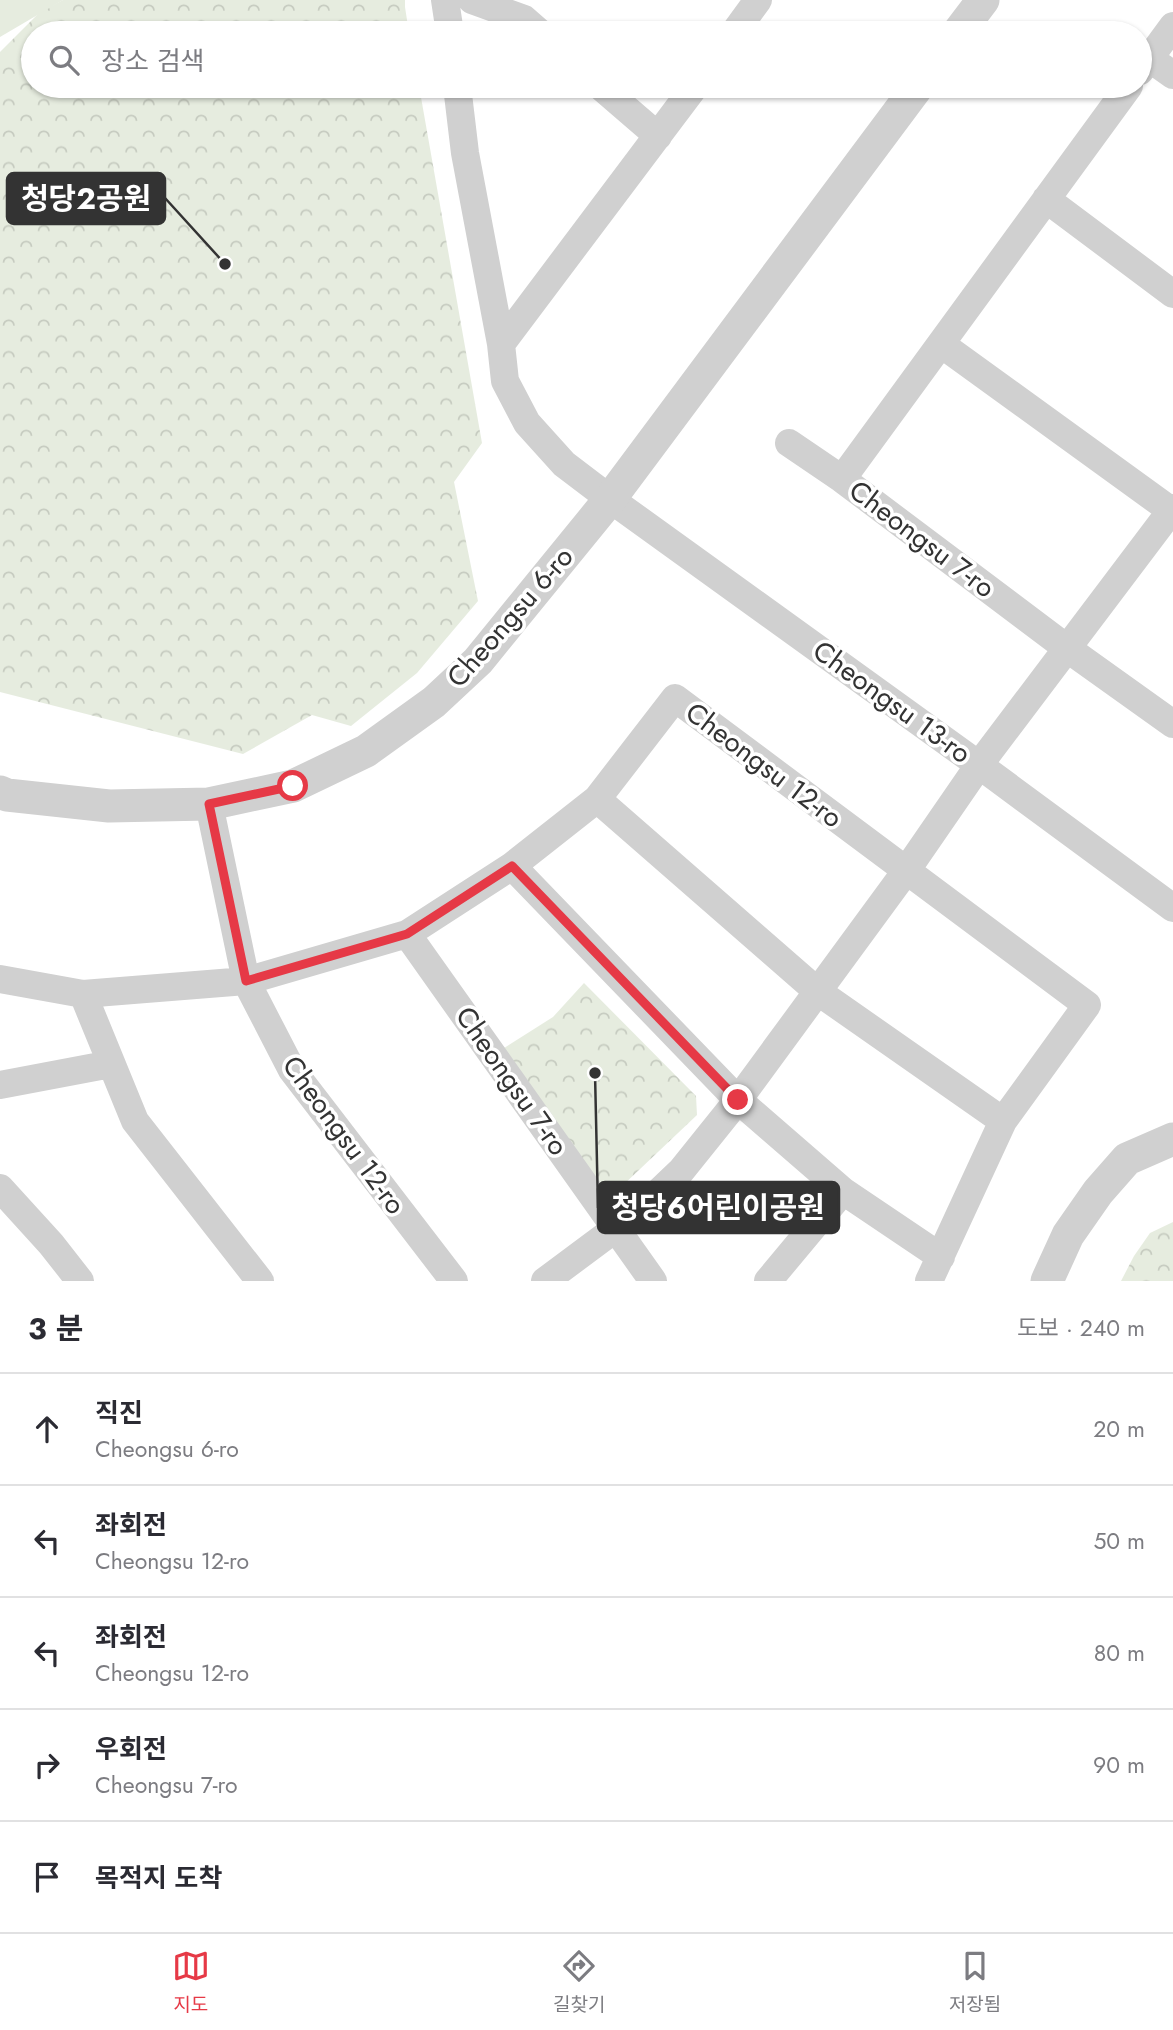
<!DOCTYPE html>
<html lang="ko">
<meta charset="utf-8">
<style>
:root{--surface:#fff;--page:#f7f7f7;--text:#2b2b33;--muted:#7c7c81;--line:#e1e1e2;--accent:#e63946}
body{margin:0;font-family:Jost,"Noto Sans KR",sans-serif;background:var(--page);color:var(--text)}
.stop{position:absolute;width:21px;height:21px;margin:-16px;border:5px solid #e63946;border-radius:50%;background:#fff}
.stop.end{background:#e63946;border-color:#fff;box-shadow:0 2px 7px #0008}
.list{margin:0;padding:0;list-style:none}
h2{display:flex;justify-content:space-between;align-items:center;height:91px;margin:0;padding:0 28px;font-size:30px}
h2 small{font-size:23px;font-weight:400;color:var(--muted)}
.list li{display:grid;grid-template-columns:46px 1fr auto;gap:21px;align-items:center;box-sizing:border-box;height:112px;padding:0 28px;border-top:2px solid var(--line)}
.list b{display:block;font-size:26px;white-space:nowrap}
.list p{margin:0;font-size:23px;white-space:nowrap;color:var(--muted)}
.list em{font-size:23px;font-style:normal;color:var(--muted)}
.icon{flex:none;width:38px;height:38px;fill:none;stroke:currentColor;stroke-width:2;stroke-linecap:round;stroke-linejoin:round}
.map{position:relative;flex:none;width:1173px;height:1281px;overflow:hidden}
.search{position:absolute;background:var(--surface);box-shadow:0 2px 5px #0004;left:21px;right:21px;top:21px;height:77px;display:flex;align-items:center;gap:18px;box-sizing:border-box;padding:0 24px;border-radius:38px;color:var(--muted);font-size:26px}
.sheet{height:651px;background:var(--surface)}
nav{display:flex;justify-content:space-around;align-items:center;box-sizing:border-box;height:98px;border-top:2px solid var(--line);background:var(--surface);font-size:19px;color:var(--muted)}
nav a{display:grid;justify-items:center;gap:4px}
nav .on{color:var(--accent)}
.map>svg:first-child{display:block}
.forest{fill:url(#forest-crowns)}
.pitch{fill:#e6ecdf}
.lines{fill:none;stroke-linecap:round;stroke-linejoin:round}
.minor{stroke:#d0d0d0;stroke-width:28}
.tertiary{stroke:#d0d0d0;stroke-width:33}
.route{stroke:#e63946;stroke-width:9}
.labels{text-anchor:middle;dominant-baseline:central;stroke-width:7;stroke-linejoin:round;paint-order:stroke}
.street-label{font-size:28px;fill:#333;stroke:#fff}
.leader{fill:none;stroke:#333;stroke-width:2.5}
.callout-dot{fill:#333;stroke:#fff;stroke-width:2.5}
.callout{fill:#333;stroke:#333;stroke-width:2.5}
.callout-label{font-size:30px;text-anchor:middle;font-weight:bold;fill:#fff}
</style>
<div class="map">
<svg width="1173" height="1281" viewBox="0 0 1173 1281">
<defs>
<pattern id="forest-crowns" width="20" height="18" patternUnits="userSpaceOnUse" patternTransform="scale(1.75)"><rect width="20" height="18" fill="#e6ecdf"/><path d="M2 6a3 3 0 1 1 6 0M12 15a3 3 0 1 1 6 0" fill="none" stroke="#c6cbc0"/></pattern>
</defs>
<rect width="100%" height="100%" fill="#fff"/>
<!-- forest -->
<path class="forest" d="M63,0H405V7L409,33H33V86H419L482,443L454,482L478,601L417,673L351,726L312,715L243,754L0,692V52L40,12Z
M584,983L696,1096L697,1115L620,1188L603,1189L501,1050L553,1017Z
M1173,1222V1281H1121L1134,1256L1150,1233Z"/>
<!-- pitch -->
<path class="pitch" d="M0,0H63L0,37Z"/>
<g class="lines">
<!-- minor -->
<path class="minor" d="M445,0L450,33
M472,0L524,19L540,33
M734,33L758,0
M1149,58L1173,75
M1140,71L1173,26
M457,86L465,153L501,344L505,381L527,423L564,464L610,499L979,765L1173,908
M600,86L658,136
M1046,199L1173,294
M501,344L695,86
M941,344L1173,512
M789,443L842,479L1068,649L1173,724
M842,479L1129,86
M597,799L817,991L1003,1121
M209,804L246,981L292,1070L454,1281
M512,866L738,1100L843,1191L941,1257
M407,934L653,1281
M0,979L83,994L246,981L407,934L512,866L597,799L675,698L1087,1005L1003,1121L929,1281
M83,994L135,1121L260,1281
M0,1085L111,1064
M0,1188L51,1244L80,1281
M545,1281L639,1211L681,1171L738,1100L906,871L979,765L1173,508
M768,1281L843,1191"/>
<!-- tertiary -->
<path class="tertiary" d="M958,33L983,0
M0,792L7,795L109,806L209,804L293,786L366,751L434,702L478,661L610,499L918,86
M1047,1281L1068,1235L1098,1192L1127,1159L1173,1139"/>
</g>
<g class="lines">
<!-- route -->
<path class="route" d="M293,786L209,804L246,981L407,934L512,866L738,1100"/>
</g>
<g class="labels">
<!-- street labels -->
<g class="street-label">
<text transform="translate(922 539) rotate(37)">Cheongsu 7-ro</text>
<text transform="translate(510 617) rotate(-49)">Cheongsu 6-ro</text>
<text transform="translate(892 702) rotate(36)">Cheongsu 13-ro</text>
<text transform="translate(764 765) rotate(37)">Cheongsu 12-ro</text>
<text transform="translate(512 1081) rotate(55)">Cheongsu 7-ro</text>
<text transform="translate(344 1135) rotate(54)">Cheongsu 12-ro</text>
</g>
</g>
<!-- callouts -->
<path class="leader" d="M225 264L165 198M595 1073L598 1208"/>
<g class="callout-dot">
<circle cx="225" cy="264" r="7"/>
<circle cx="595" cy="1073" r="7"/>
</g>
<g class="callout">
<rect x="7" y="173" width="158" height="51" rx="7"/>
<rect x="598" y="1182" width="241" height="51" rx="7"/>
</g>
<g class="callout-label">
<text x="86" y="209">청당2공원</text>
<text x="718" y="1218">청당6어린이공원</text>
</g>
</svg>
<div class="stop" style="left:293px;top:786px"></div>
<div class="stop end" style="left:738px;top:1100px"></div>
<div class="search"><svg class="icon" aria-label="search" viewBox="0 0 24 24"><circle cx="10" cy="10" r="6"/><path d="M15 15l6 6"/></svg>장소 검색</div>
</div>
<section class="sheet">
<h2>3 분<small>도보 · 240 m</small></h2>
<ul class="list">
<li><svg class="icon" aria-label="ahead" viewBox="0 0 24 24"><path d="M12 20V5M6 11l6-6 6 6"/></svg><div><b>직진</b><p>Cheongsu 6-ro</p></div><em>20 m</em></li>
<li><svg class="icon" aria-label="left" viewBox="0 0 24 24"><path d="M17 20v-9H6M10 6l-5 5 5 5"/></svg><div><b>좌회전</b><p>Cheongsu 12-ro</p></div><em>50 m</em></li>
<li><svg class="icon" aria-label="left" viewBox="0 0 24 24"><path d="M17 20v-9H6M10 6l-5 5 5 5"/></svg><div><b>좌회전</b><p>Cheongsu 12-ro</p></div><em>80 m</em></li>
<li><svg class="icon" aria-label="right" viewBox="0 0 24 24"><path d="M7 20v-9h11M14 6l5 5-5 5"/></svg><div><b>우회전</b><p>Cheongsu 7-ro</p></div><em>90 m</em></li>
<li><svg class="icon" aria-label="arrive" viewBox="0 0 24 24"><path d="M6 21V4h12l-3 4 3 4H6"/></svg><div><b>목적지 도착</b></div></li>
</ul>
</section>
<nav>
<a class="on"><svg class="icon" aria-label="map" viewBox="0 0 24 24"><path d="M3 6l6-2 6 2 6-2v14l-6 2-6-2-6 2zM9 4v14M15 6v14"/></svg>지도</a>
<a><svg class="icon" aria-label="directions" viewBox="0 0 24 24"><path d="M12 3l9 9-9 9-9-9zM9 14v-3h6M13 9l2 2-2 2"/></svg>길찾기</a>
<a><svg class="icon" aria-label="saved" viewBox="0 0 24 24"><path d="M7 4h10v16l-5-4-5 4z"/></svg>저장됨</a>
</nav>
